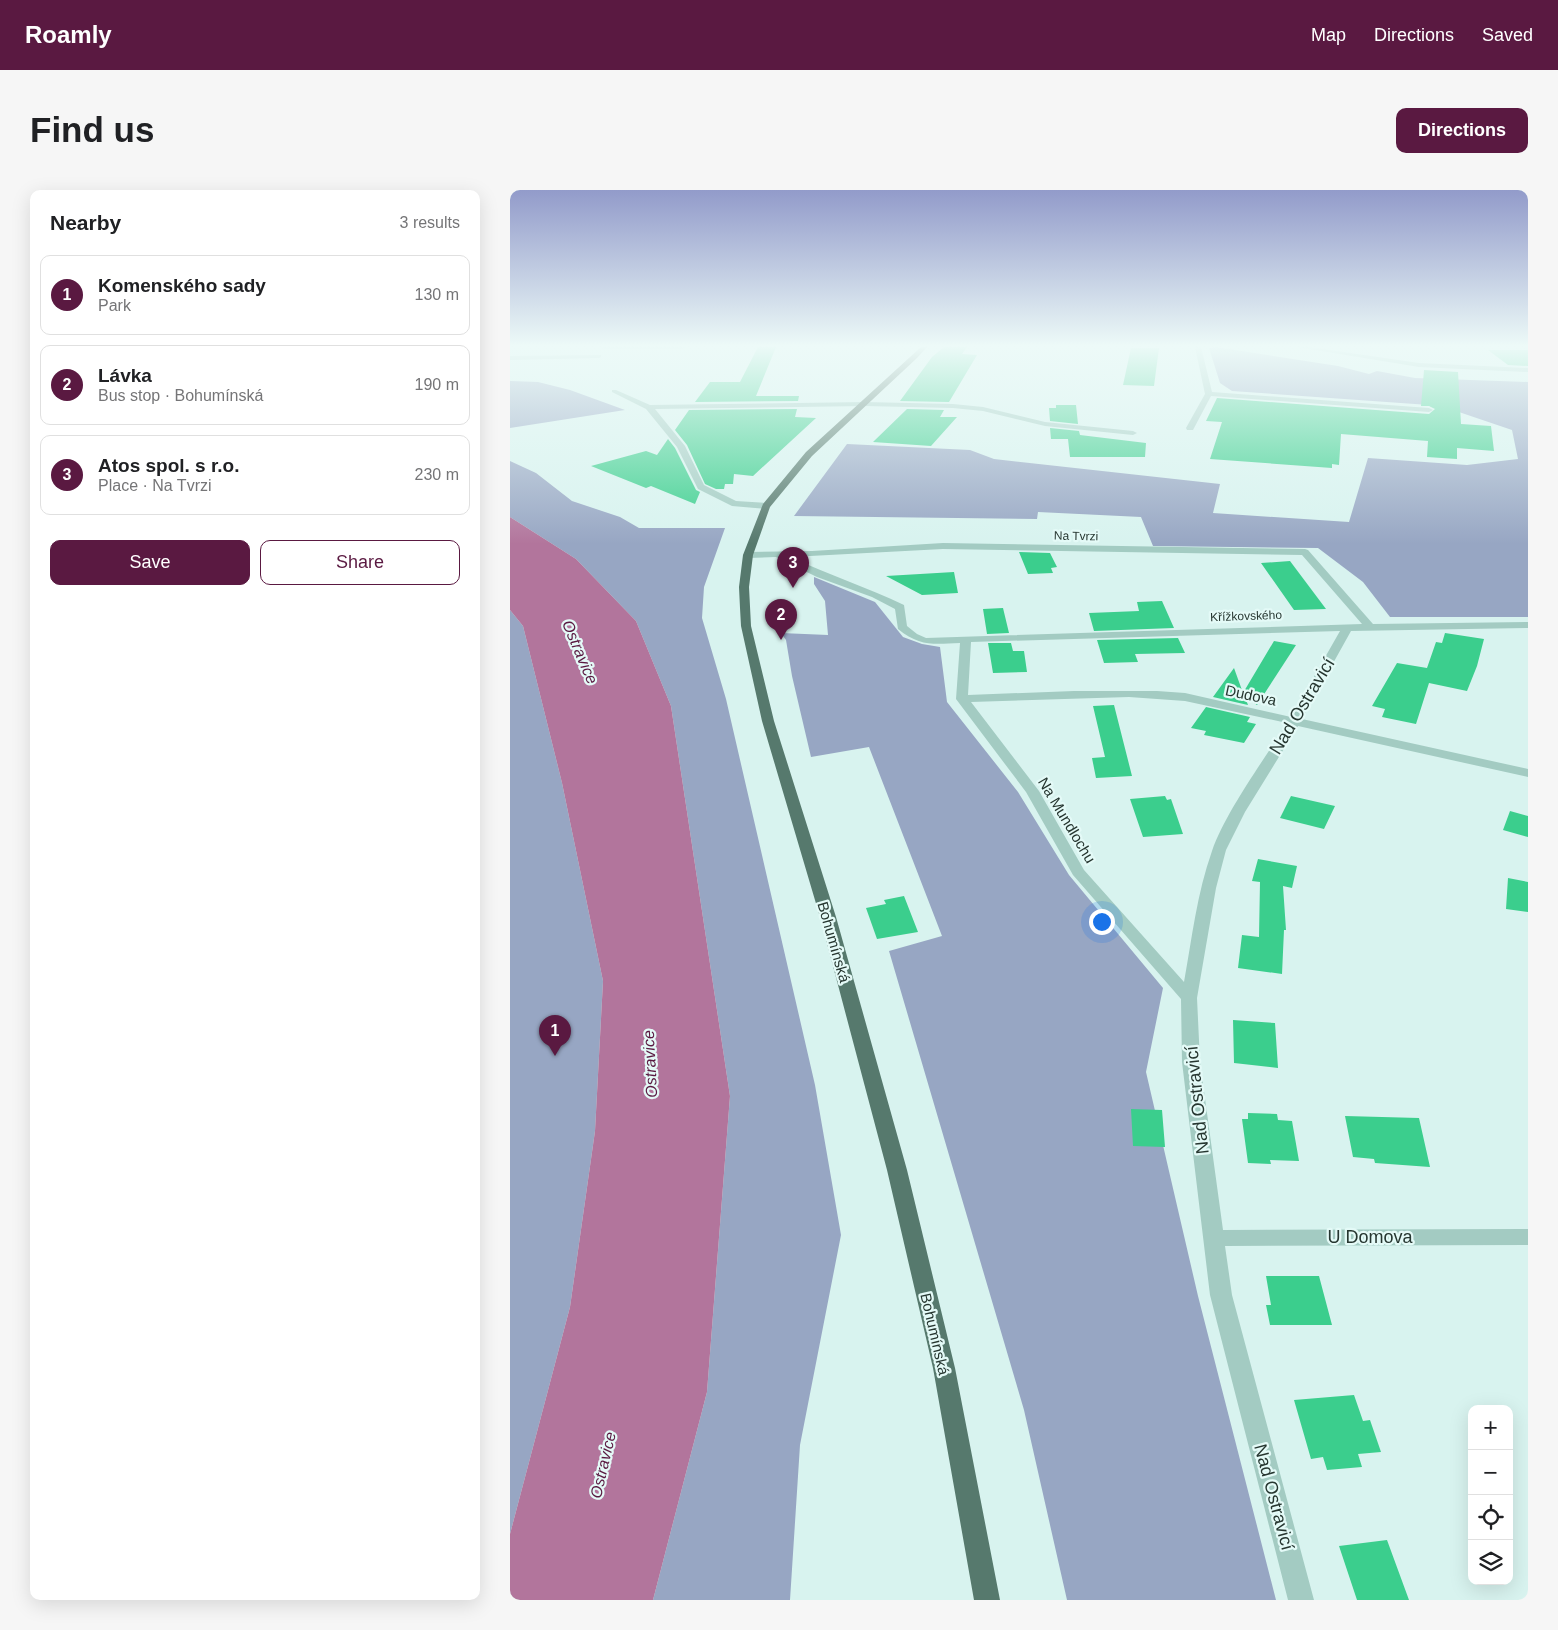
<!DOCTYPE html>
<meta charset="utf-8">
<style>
:root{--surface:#fff;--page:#f6f6f6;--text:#202124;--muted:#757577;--line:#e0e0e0;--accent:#5a1941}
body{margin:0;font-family:Arial,sans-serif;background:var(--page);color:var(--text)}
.controls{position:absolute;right:15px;bottom:15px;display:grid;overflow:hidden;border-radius:10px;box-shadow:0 5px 20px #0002}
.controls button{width:45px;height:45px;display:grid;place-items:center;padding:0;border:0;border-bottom:1px solid var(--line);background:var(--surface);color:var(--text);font:25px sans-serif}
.you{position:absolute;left:591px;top:731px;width:18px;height:18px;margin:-12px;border:4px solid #fff;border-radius:50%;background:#1a73e8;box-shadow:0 0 0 8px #1a73e833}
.badge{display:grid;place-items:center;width:32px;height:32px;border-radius:50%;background:var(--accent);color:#fff;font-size:16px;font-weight:700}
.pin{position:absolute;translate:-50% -41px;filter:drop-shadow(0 1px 2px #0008)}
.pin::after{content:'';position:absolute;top:26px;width:18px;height:15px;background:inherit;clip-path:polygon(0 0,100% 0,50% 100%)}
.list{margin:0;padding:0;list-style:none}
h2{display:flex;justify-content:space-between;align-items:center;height:65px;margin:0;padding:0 20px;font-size:21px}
h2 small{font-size:16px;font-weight:400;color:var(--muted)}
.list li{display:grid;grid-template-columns:32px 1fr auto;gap:15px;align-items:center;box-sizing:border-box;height:80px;margin:0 10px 10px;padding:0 10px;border:1px solid var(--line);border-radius:10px}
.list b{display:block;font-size:19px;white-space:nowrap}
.list p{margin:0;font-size:16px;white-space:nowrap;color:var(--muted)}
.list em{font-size:16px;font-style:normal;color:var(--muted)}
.actions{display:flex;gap:10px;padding:15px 20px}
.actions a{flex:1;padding:11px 0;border:1px solid var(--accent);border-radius:10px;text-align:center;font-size:18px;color:var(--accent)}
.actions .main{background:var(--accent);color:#fff}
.icon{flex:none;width:28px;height:28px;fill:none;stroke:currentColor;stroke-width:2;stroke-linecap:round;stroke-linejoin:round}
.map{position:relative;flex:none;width:1018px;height:1410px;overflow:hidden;border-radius:10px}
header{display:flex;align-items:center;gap:30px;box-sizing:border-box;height:70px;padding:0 25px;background:var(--accent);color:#fff}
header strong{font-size:24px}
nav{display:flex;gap:28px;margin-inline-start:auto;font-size:18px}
.intro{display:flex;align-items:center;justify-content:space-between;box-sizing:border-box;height:120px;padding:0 30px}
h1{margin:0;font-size:35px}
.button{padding:12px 22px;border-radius:10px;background:var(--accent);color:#fff;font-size:18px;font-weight:700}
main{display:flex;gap:30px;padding:0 30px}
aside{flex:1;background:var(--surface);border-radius:10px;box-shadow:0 5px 20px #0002}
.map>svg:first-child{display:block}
.green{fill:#97a6c3}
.water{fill:#b2759c}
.building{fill:#3bce8d}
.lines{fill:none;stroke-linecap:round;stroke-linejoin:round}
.minor{fill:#a3cbc2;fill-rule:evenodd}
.major{fill:#56796d;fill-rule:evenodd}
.labels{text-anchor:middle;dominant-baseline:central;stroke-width:4.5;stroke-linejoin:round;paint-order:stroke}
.far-street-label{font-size:12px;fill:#263630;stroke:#e4faf7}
.street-label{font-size:15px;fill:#263630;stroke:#e4faf7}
.water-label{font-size:16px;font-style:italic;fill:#5a1941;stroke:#e4faf7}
.near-street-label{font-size:18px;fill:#263630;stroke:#e4faf7}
</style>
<header>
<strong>Roamly</strong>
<nav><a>Map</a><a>Directions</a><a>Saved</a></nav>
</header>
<div class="intro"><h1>Find us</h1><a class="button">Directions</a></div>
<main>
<aside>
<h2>Nearby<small>3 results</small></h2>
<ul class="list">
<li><span class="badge">1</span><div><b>Komenského sady</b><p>Park</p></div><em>130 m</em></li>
<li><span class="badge">2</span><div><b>Lávka</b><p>Bus stop · Bohumínská</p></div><em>190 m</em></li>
<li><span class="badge">3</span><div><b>Atos spol. s r.o.</b><p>Place · Na Tvrzi</p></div><em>230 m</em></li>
</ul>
<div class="actions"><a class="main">Save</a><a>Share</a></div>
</aside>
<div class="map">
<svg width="1018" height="1410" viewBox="0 0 1018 1410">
<rect width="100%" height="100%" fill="#d8f3ef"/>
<!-- green -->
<path class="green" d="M706,157L828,176L859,184L867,181L905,188L1018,192V427H880L853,392L808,358L643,356L631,327L528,322L527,329L284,326L337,254L460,260L484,269L710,294L703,323L839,332L858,268L957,275L1008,269L1002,240L943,220L919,215L722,201L710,193L699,158Z
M0,191L28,192L60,200L115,220L0,238Z
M0,271L26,283L62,311L110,327L129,338H215L194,397L192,428L216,509L305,895L331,1045L290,1255L280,1410H143L197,1202L220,906L161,516L126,431L66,369L0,327Z
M304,387L365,412L393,447L412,454L430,457L437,512L508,602L559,685L653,798L636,882L688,1106L766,1410H557L514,1220L379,761L432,746L359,557L301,567L282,486L276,450L271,443L318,445L315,411L304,394Z
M0,420L13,436L52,593L93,791L85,941L60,1117L0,1344Z"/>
<!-- water -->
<path class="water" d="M0,327L66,369L126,431L161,516L220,906L197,1202L143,1410H0V1344L60,1117L85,941L93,791L52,593L13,436L0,420Z"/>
<!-- building -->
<path class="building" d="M248,157H266L246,206H289L288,211L185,212L200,192H230Z
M434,157H457L452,164L467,165L439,212L390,211L422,167Z
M621,158H649L644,196L613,195Z
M978,160H1018V176L998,175Z
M914,180L948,182L951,234L981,236L984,261L947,258V269L917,267L918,251L831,244L829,275L822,274V278L700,269L712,232L696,231L707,208L919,224L925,219L919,216H911Z
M546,215H566L568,234L540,231L539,218H546Z
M287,219L285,227L306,228L243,286L224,284L223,294H215L214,299H206L195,294L177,255L165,240L179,220Z
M397,219L434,220L430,227H447L421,256L363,252Z
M540,238L569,241L570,245L636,253L635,267H560L558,249H541Z
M158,249L165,258L186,300L190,302L185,314L141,296L136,298L81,276L136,261L147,265Z
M509,362L540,363L547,377L541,378L543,383L518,384Z
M780,371L816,419L784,420L751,373Z
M444,382L448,403L412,405L376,386Z
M652,411L664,438L584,441L579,423L629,421L627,412Z
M493,418L499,443L477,444L473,419Z
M935,443L974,449L967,476L957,501L919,493L906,534L872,527L875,519L862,516L887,473L917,478L926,452L932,453Z
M668,448L675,463L625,464L628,472L594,473L587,450Z
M764,451L786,455L747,515L735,507L738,515L703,507L724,478L733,503Z
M478,453H501L503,461H514L517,482L483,483Z
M604,515L622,586L586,588L582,568L595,567L583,516Z
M696,517L740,527L737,532L746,534L734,553L694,545L696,541L681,538Z
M655,606L657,610L661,609L673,644L633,647L620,609Z
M781,606L825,616L814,639L770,628Z
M1000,621L1018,626V647L993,640Z
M748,669L787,676L782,698L773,696L776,740H774L772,784L728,778L732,745L749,747L750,692L742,691Z
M998,688L1018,692V722L996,719Z
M394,706L408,742L367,749L356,718L376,714L374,710Z
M723,830L765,833L768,878L724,873Z
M621,919L652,920L655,957L623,956Z
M738,923L767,924L768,930L782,931L789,971L760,970L761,974L738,973L732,929H738Z
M835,926L909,928L920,977L865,973L864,969L843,967Z
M756,1086H809L822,1135H760L756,1115H761Z
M844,1205L853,1231L860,1230L871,1262L848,1264L852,1277L817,1280L813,1267L801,1269L784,1210Z
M877,1350L899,1410H847L829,1356Z"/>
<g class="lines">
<!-- minor -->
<path class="minor" d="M91,157H176L173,159H94Z
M685,157H691L702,202L919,218L923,220L919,222L701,206L683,240H677L676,238L695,204Z
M787,157H799L909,173L1018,178V182L909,177Z
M91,165V167L89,168L0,170V166Z
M102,200H106L140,215L355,212L443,214L473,217L535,232L623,241L627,243L623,245L535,236L473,221L443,218L355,216L145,219L175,256L194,295L226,311L256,313L260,316L256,319L222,316L188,299L167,257L136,219L102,202Z
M433,353L795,359L798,360L863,434L1018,432V438L841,441L792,529L1018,579V587L788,536L735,622L716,660L706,698L687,808L690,872L713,1040L1018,1039V1055L715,1056L722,1105L804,1410H778L700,1105L672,872L671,809L563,685L516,602L446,509L450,453C424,454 410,457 388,439L385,419L362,407L307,387L266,367L238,368L233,365L238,362L302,361ZM433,359L792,365L852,434L416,448L407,444L397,436L394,415C357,397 318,385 281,367ZM830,441L781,527L675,503L647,501H564L458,505L461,452ZM619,507L675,511L777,533C754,570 716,621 702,661C687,703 682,748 674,792L574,680L529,601L461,512Z"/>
<!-- major -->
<path class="major" d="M411,157H417L407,168L302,266L260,317L243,365L239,397L241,436L264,531L326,727L397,980L445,1178L490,1410H464L423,1178L377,980L310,727L252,531L231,436L230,418L229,397L233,365L253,314L296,262Z"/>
</g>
<!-- sky -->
<linearGradient id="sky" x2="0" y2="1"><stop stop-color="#929bca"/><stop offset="0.44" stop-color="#edfaf8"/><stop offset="1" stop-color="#edfaf8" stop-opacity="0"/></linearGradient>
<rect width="1018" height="354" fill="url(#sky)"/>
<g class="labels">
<!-- far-street labels -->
<g class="far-street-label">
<text transform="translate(566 346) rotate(1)">Na Tvrzi</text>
<text transform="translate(736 426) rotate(-2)">Křížkovského</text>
</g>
<!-- street labels -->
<g class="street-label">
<text transform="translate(741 505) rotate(12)">Dudova</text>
<text transform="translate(557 630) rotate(59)">Na Mundlochu</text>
<text transform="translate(324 752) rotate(74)">Bohumínská</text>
<text transform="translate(425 1144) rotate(77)">Bohumínská</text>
</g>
<!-- water labels -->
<g class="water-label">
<text transform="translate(70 462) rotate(67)">Ostravice</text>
<text transform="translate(140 874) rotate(-93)">Ostravice</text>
<text transform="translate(93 1275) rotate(-77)">Ostravice</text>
</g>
<!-- near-street labels -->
<g class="near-street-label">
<text transform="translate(792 516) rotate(-59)">Nad Ostravicí</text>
<text transform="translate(687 910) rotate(-96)">Nad Ostravicí</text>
<text x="860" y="1047">U Domova</text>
<text transform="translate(764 1307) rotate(75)">Nad Ostravicí</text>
</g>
</g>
</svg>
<div class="controls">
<button>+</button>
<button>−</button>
<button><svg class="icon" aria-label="locate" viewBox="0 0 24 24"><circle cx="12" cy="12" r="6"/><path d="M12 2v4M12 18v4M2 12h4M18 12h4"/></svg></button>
<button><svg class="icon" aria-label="layers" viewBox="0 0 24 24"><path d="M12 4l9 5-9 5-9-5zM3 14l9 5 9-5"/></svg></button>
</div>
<div class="you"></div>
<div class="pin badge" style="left:45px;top:866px">1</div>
<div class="pin badge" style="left:271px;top:450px">2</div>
<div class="pin badge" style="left:283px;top:398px">3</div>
</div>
</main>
